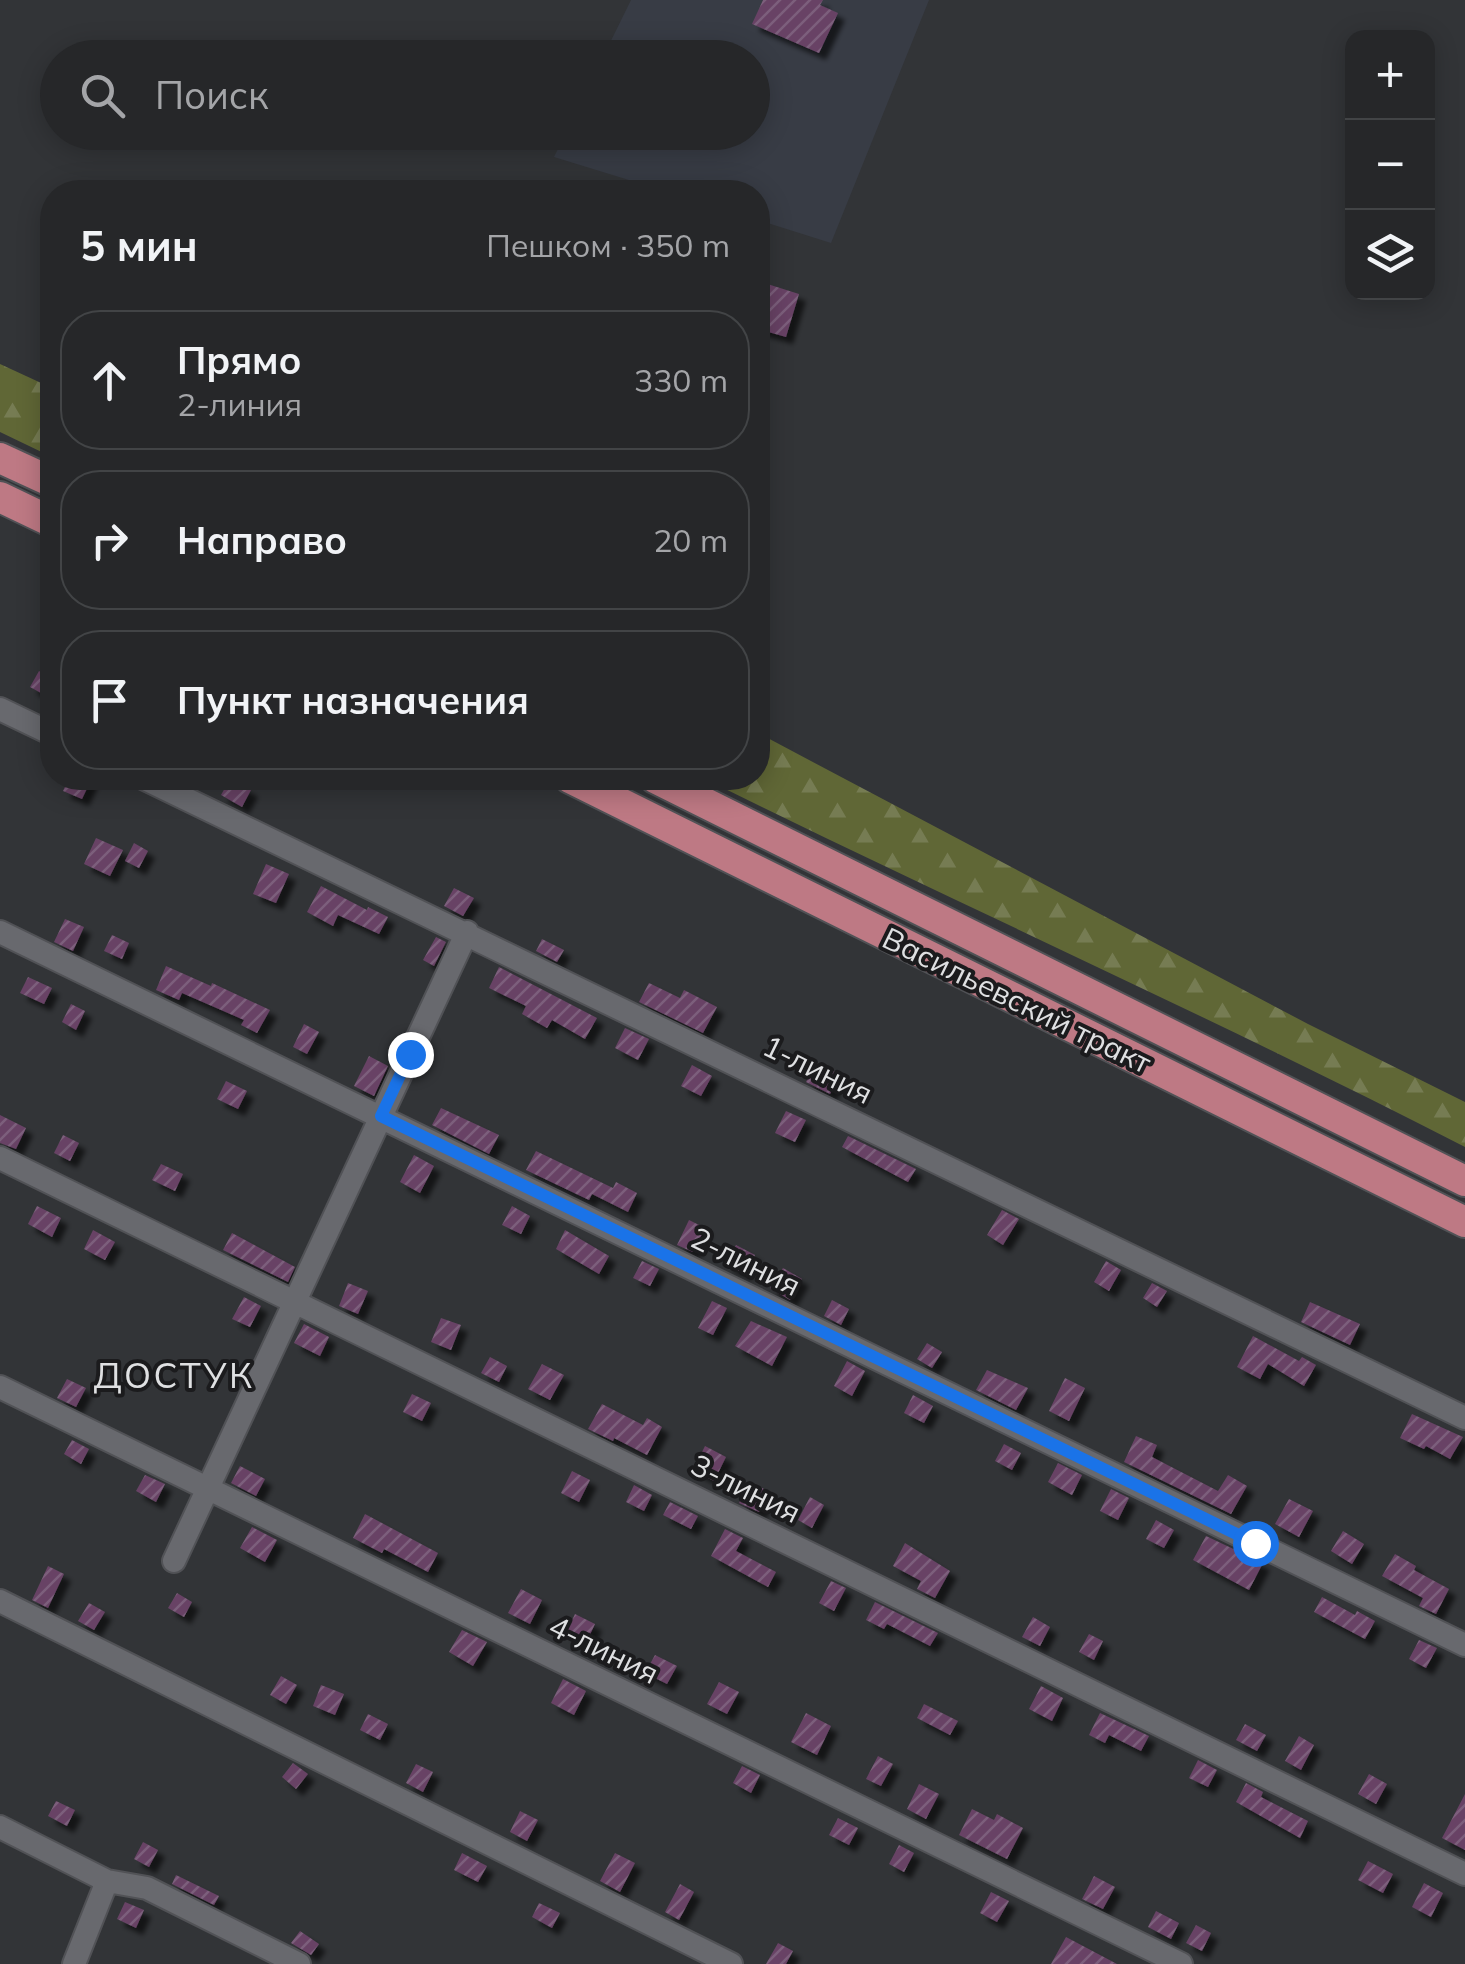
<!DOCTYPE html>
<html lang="ru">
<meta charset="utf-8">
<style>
:root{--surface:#262729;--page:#323335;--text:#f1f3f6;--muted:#a4a5a8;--line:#424446}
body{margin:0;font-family:Mulish,sans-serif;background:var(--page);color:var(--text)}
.controls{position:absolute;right:30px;top:30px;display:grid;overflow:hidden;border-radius:20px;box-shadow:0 5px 25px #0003}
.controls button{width:90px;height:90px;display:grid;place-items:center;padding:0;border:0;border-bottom:2px solid var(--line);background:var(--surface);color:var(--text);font:50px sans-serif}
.stop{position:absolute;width:30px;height:30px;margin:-22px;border:8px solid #1a73e8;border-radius:50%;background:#fff}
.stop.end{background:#1a73e8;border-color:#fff;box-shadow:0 2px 10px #0008}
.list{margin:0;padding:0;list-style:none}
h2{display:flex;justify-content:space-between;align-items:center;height:130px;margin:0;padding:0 40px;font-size:42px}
h2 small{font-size:32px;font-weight:400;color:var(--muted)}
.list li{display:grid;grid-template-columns:65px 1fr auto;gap:30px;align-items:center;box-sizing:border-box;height:140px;margin:0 20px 20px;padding:0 20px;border:2px solid var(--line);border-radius:40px}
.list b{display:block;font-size:38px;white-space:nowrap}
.list p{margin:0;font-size:32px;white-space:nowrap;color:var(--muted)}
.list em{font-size:32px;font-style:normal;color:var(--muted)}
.icon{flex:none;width:55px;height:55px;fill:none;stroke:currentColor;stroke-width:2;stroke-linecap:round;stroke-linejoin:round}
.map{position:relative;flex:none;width:1465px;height:1964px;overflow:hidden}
.search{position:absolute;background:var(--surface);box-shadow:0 5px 25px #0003;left:40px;top:40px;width:730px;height:110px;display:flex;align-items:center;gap:25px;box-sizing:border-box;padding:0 35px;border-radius:55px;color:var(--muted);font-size:38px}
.panel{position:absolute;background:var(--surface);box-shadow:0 5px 25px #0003;left:40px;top:180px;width:730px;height:610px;border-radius:40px}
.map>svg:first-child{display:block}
.built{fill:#383c45}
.forest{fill:url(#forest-firs)}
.building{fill:url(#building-hatch);filter:url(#shadow)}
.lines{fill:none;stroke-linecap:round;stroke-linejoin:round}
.street-casing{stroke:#515256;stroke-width:26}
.primary-casing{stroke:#515256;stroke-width:34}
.street{stroke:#68696e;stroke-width:22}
.primary{stroke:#be7984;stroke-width:30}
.route{stroke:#1a73e8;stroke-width:12}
.labels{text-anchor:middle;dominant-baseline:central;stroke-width:8;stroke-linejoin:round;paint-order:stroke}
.street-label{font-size:30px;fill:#dfe0e2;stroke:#1b1b1d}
.quarter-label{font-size:35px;letter-spacing:2.5px;fill:#dfe0e2;stroke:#1b1b1d}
</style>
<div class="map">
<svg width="1465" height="1964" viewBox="0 0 1465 1964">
<defs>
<pattern id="forest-firs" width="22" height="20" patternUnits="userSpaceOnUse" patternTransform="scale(2.5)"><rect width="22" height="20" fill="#606736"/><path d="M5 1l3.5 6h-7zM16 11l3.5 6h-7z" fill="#767c53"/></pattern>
<pattern id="building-hatch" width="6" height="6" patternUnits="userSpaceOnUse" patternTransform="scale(2.5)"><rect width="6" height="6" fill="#674365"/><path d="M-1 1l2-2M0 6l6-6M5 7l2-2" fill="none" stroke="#7c5e7b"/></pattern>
<filter id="shadow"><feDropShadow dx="7" dy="7" stdDeviation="2.5" flood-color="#0009"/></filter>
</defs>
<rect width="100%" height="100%" fill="#323437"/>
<!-- built -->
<path class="built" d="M631,0H929L831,243L758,220V192H668L554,157L566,133L752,132V58L603,57Z"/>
<!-- forest -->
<path class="forest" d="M0,364L52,388V457L0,432Z
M758,733L1308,1024L1465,1102V1147C1214,1018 956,903 703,778H758Z"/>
<!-- building -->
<path class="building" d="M763,0H823L820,5L838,13L819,53L752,24Z
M758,281L799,294L786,337L758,329Z
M39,671L52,679V699L30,687Z
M69,778H92L82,799L63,791Z
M230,779L251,790L242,807L221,795Z
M96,838L123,850L110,876L84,864Z
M134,843L148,851L139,868L125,861Z
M266,864L289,874L276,903L253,894Z
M321,886L367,910L368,907L388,917L379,934L338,915L333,926L307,912Z
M454,888L474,898L463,916L444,906Z
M65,919L84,927L73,951L54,942Z
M112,935L129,943L122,959L104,951Z
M436,937L446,942L434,966L423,960Z
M542,939L564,950L557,962L536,951Z
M166,966L211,986L212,983L270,1010L257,1033L241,1025L244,1020L182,993L179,1000L156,990Z
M499,967L597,1018L585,1039L552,1020L547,1028L522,1014L526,1006L489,988Z
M28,977L52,988L44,1004L20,993Z
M649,983L680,998L684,990L717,1007L703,1033L639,1002Z
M71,1004L85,1011L76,1030L62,1022Z
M304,1024L319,1032L307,1054L293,1047Z
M625,1028L649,1039L638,1060L615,1048Z
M369,1056L388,1066L374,1096L354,1086Z
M816,1063L840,1074L830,1094L806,1082Z
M692,1065L712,1076L701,1096L681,1086Z
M226,1081L247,1091L238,1109L217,1099Z
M441,1108L499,1135L489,1154L432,1125Z
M786,1111L806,1120L795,1142L775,1133Z
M0,1115L26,1128L16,1149L0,1143Z
M63,1135L79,1143L70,1161L54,1153Z
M848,1136L916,1169L908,1182L842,1147Z
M536,1151L613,1188L616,1182L637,1193L628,1212L592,1194L589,1200L526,1170Z
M414,1155L434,1166L420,1193L400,1182Z
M161,1164L183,1174L175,1191L152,1180Z
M37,1206L61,1218L52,1237L28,1224Z
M512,1206L530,1216L521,1234L502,1225Z
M1002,1210L1019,1219L1003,1245L987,1235Z
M689,1220L705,1228L693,1252L677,1245Z
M93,1230L115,1242L105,1260L84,1249Z
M565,1230L609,1256L599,1274L556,1249Z
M232,1233L295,1267L288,1282L223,1250Z
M736,1245L755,1255L745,1274L726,1264Z
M642,1261L659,1269L650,1286L633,1278Z
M1106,1261L1121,1270L1109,1291L1094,1282Z
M783,1268L802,1279L790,1300L770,1288Z
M348,1283L368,1291L358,1314L339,1306Z
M1152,1283L1167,1291L1157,1307L1143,1298Z
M244,1297L261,1306L250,1327L232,1319Z
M832,1300L849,1309L841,1325L824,1316Z
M712,1301L727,1308L713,1335L698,1328Z
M1310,1302L1360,1324L1350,1345L1301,1322Z
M441,1318L461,1325L451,1350L431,1342Z
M751,1321L787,1337L772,1366L735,1346Z
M304,1324L329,1337L320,1356L294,1343Z
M1253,1336L1299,1361L1302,1357L1316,1365L1304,1386L1268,1364L1260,1379L1237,1367Z
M927,1343L942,1352L932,1368L917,1359Z
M490,1357L507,1366L499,1382L481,1373Z
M847,1361L865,1371L852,1396L834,1386Z
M542,1364L564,1375L550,1400L528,1389Z
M987,1370L1028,1388L1016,1410L976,1390Z
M1065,1378L1085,1388L1069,1421L1049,1411Z
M67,1379L86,1388L76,1407L57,1398Z
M412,1394L431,1403L422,1421L403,1412Z
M913,1395L933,1406L924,1423L904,1413Z
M602,1404L643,1425L647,1418L662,1427L647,1455L614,1438L613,1441L588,1429Z
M1412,1414L1463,1437L1450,1459L1426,1446L1424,1449L1400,1438Z
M1136,1436L1157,1445L1152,1457L1218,1491L1228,1475L1247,1486L1231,1514L1124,1462Z
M72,1440L89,1449L81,1464L64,1454Z
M1004,1444L1021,1453L1012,1470L995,1461Z
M705,1446L726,1457L714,1481L693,1470Z
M1058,1463L1082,1475L1072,1495L1048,1482Z
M240,1466L265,1479L256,1496L231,1483Z
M572,1471L590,1480L579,1502L561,1493Z
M145,1475L165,1484L156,1502L136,1491Z
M750,1482L770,1492L759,1512L739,1503Z
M634,1485L652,1495L644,1511L626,1502Z
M1111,1489L1129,1498L1118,1520L1100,1511Z
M810,1497L824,1505L812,1528L798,1520Z
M1289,1499L1313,1511L1299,1537L1275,1524Z
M670,1502L698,1516L691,1529L663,1515Z
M365,1514L438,1553L428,1572L384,1549L382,1553L353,1538Z
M1156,1520L1174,1530L1164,1548L1146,1539Z
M252,1527L277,1540L265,1562L240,1548Z
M725,1529L743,1538L736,1551L776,1572L768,1587L711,1556Z
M1343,1531L1364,1544L1352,1564L1331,1551Z
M1206,1536L1263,1563L1249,1590L1193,1560Z
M905,1543L950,1571L935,1598L917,1589L921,1581L893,1566Z
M1395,1554L1416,1566L1414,1570L1449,1589L1436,1614L1419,1606L1423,1598L1382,1576Z
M48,1566L64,1574L48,1608L32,1600Z
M831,1581L846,1588L834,1611L819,1603Z
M521,1589L542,1600L530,1624L508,1613Z
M177,1593L192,1602L184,1617L168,1608Z
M1322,1597L1355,1615L1357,1611L1375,1621L1365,1639L1314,1612Z
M875,1602L938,1633L930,1646L887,1624L884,1629L866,1620Z
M89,1603L105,1612L94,1630L78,1621Z
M575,1614L595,1624L585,1645L565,1635Z
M1033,1617L1050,1627L1040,1646L1022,1637Z
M462,1630L487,1642L473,1666L449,1652Z
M1089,1634L1103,1641L1094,1660L1079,1652Z
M1419,1640L1437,1648L1426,1668L1409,1659Z
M655,1655L677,1666L667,1684L645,1673Z
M281,1676L297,1685L286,1704L270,1695Z
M563,1679L586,1691L574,1715L551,1703Z
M719,1682L739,1692L727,1714L707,1704Z
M321,1685L344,1694L335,1715L313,1706Z
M1041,1686L1063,1698L1052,1721L1029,1709Z
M924,1704L958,1721L950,1735L917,1718Z
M806,1713L831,1726L817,1755L791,1742Z
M1100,1713L1149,1736L1141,1751L1109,1735L1105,1743L1089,1735Z
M368,1714L388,1724L380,1740L360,1730Z
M1245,1724L1266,1735L1257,1751L1236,1740Z
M1299,1736L1314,1745L1301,1770L1285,1761Z
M878,1756L893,1764L881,1786L866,1779Z
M1198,1760L1217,1770L1208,1787L1189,1778Z
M293,1763L308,1774L296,1789L282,1777Z
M416,1764L433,1772L423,1792L406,1783Z
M742,1766L760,1775L751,1793L733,1783Z
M1369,1774L1387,1784L1376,1804L1358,1794Z
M1246,1783L1263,1792L1261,1797L1308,1821L1300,1838L1236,1802Z
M919,1784L939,1794L926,1819L907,1809Z
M1465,1794V1850L1442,1838Z
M56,1801L75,1810L67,1826L48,1816Z
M972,1809L994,1820L997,1814L1023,1828L1007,1859L959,1835Z
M520,1811L538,1820L527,1841L510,1832Z
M838,1818L858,1828L849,1845L829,1835Z
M143,1842L158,1850L149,1867L134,1859Z
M899,1845L914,1853L904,1872L889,1864Z
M462,1853L487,1866L478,1882L454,1870Z
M615,1853L635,1863L620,1892L600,1881Z
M1368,1861L1393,1874L1383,1893L1358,1880Z
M176,1875L219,1896L214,1905L172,1884Z
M1094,1876L1115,1887L1103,1909L1082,1899Z
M1424,1883L1443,1893L1431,1917L1412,1907Z
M680,1884L694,1892L679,1920L665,1912Z
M991,1892L1009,1901L997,1922L980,1913Z
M125,1902L144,1910L136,1928L117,1919Z
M539,1903L560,1913L552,1928L532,1917Z
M1156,1911L1179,1923L1171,1939L1148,1927Z
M1196,1925L1211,1933L1202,1951L1186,1943Z
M300,1931L319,1944L311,1955L291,1943Z
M1066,1937L1117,1964H1051Z
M778,1943L793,1951L786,1964H766Z"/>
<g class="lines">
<defs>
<path id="street" d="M0,709L52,734
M143,778L1465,1418
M0,932L1465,1645
M0,1158L1465,1874
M0,1387L1181,1964
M174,1561L467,932
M0,1601L731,1964
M0,1827L107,1881L147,1888L299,1964
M74,1964L107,1881"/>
<path id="primary" d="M0,458L52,482
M0,497L52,522
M570,778L1465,1222
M655,778L1465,1181"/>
</defs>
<!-- street casing -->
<use href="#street" class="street-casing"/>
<!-- primary casing -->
<use href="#primary" class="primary-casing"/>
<!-- street -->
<use href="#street" class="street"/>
<!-- primary -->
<use href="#primary" class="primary"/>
</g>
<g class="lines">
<!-- route -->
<path class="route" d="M410,1054L381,1116L1255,1543"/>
</g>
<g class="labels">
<!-- street labels -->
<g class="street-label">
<text transform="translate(1017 1000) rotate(26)">Васильевский тракт</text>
<text transform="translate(818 1069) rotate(26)">1-линия</text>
<text transform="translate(746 1261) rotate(26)">2-линия</text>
<text transform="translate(746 1488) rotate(26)">3-линия</text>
<text transform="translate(604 1649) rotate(26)">4-линия</text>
</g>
<!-- quarter labels -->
<g class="quarter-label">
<text x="174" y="1375">ДОСТУК</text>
</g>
</g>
</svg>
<div class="controls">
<button>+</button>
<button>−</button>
<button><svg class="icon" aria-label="layers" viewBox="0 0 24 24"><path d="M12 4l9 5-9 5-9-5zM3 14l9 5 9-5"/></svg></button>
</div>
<div class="stop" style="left:1255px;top:1543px"></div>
<div class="stop end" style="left:410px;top:1054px"></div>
<div class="search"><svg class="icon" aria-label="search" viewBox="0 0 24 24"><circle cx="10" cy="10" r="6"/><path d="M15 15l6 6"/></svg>Поиск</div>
<section class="panel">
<h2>5 мин<small>Пешком · 350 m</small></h2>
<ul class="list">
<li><svg class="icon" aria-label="ahead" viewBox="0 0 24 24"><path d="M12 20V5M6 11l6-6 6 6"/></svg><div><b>Прямо</b><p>2-линия</p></div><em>330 m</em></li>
<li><svg class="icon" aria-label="right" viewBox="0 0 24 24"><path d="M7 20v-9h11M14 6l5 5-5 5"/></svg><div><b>Направо</b></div><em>20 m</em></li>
<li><svg class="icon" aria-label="arrive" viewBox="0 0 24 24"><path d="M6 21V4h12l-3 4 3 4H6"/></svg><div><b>Пункт назначения</b></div></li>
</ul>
</section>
</div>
